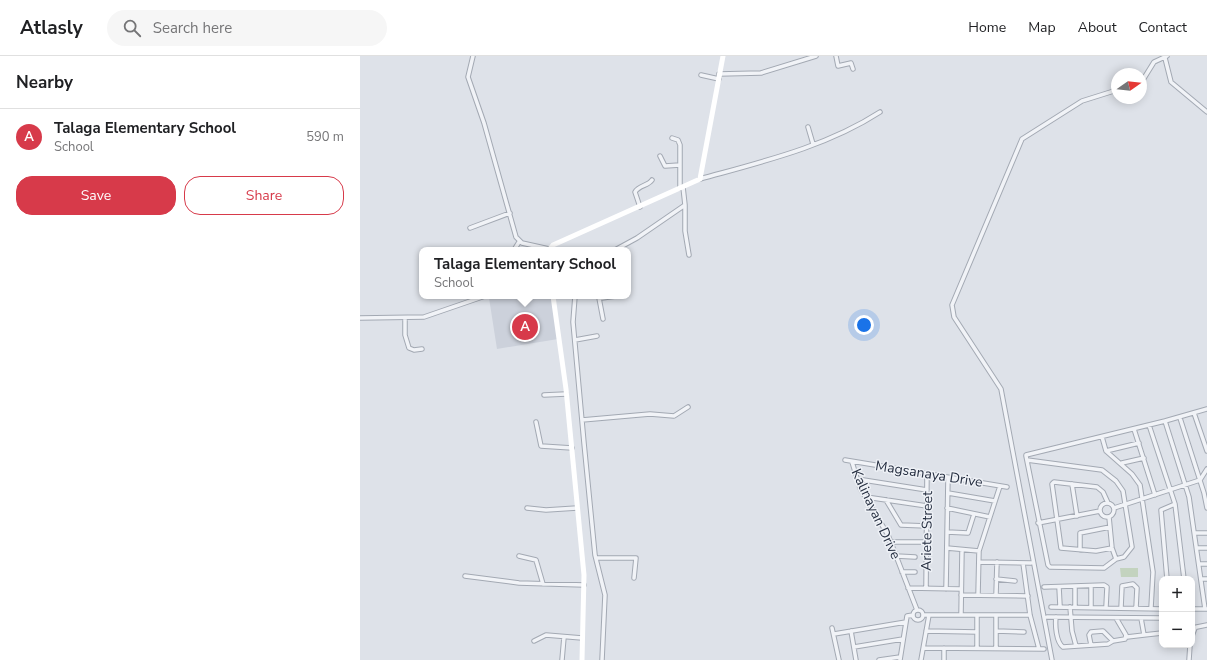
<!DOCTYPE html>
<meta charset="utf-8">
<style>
:root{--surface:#fff;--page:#f6f6f6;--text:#202124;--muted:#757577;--line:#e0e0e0;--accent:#d73a4a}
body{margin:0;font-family:"Nunito Sans",sans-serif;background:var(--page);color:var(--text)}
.controls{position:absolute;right:12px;bottom:12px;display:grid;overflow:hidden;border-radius:8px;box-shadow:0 2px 10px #0003}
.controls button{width:36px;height:36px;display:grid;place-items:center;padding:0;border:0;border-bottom:1px solid var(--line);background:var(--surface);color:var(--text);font:20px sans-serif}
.compass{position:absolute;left:751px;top:12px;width:36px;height:36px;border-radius:50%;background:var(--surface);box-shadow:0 2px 10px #0003;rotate:76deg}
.you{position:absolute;left:504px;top:269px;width:14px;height:14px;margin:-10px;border:3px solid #fff;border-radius:50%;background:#1a73e8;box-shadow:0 0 0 6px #1a73e833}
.badge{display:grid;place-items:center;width:26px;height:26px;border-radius:50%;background:var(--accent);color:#fff;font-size:13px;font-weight:700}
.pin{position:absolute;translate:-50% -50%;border:2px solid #fff;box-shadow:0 1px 4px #0006}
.popup{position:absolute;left:59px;top:191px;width:212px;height:52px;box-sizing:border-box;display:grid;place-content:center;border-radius:8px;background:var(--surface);filter:drop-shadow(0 1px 3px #0005);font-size:13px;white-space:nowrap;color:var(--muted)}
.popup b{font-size:15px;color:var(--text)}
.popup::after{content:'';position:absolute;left:50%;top:100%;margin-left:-8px;border:8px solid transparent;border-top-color:var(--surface)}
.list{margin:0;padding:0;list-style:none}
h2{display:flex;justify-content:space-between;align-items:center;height:52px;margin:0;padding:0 16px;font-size:17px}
h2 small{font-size:13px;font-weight:400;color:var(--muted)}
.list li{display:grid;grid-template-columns:26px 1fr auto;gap:12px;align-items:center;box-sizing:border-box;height:56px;padding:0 16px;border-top:1px solid var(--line)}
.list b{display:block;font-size:15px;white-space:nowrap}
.list p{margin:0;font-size:13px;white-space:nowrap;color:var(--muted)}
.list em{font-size:13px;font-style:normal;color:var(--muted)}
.actions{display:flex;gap:8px;padding:12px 16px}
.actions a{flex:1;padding:9px 0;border:1px solid var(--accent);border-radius:16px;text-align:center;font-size:14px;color:var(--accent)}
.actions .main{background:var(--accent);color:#fff}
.icon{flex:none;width:22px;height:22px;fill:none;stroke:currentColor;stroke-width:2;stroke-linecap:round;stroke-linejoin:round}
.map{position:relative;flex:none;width:847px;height:604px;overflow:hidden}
header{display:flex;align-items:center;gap:24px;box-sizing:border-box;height:56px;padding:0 20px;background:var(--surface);border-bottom:1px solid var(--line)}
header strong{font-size:19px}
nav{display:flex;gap:22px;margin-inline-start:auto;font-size:14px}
.search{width:280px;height:36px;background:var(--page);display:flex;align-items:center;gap:10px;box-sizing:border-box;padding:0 14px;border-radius:22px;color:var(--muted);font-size:15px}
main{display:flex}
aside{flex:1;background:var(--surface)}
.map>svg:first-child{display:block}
.built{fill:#ccd1db}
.green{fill:#c3d3bf}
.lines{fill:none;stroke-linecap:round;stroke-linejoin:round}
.street-casing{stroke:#a3a9b3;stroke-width:5.5}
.street{stroke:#f1f3f7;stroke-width:3.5}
.secondary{stroke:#fff;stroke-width:5}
.labels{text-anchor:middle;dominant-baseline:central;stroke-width:3;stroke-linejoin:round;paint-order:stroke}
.street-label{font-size:14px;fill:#262f41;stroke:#eef1f6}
</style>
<header>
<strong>Atlasly</strong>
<div class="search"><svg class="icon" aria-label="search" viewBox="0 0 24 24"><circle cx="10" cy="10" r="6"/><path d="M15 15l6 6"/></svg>Search here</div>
<nav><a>Home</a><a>Map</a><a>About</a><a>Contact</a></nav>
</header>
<main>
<aside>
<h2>Nearby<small></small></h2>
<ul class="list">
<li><span class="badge">A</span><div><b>Talaga Elementary School</b><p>School</p></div><em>590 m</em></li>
</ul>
<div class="actions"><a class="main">Save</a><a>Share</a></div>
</aside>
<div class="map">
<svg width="847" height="604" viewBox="0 0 847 604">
<rect width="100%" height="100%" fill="#dee2e9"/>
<!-- built -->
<path class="built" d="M135,240H192L198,283L137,293L129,242Z"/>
<!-- green -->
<path class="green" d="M760,512H778V521H761Z"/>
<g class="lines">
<defs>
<path id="street" d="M113,0L108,21L124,67L156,181L162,187L189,193
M476,0L478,10L491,7L493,13
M805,2L811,26L847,56
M359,18L401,17L456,0
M341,19L359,23
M781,27L794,6L807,0
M448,71L453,88
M312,82L318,84L320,89V132
M300,100L305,110L320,109
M340,123C401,106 466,91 520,56
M325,149V175L329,199
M280,151L275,136C279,129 288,130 292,124
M110,172L150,157
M154,194L159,186
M255,194L277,182L325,149L323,131
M215,240L213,266L224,387L235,499L245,539L242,604
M236,240L242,242L256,240
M239,242L243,263
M0,262L64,261L125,240
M45,262V279L49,292L54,294L62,293
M215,284L237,280
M184,339L206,338
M834,357L847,395
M820,362L844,437L847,452
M222,364L290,358L314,360L328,351
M805,365L829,441L845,553
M176,366L181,390L212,392
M789,369L815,448L824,523
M774,373L795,439
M742,381L746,395L772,418L780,429L793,516L791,552
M746,395L779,387
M485,404L647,431
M667,404L742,414L756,425L763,435L772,491L764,501L756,503L744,512L690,511L688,509L666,400V399L805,365L847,353
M492,406L500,432L528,479L557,554
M762,407L784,402
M497,423L567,434
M712,428L717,460
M588,437L635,445
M506,441L567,450
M526,444L541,469L567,470
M748,447L743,436L737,431L694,426L692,428L701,492L736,495L752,492
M740 454a7 7 0 1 1 14 0a7 7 0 1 1-14 0Z
M167,452L186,454L217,452
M587,452L630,461
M754,452L840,424L847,413
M749,461L752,492L756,503
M678,467L740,455
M587,476L608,477L614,458
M835,477H847
M530,486H566
M587,492L619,495
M837,492H847
M720,494V477L750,471
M159,500L176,504L183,528
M536,500L555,501
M236,502H276L274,522
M619,506L671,507
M663,507L670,559L679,593
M839,508H847
M542,516H555
M105,520L159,527L224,529
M636,523L655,525
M807,523L801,454L815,448
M841,523H847
M684,531L744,529L747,531L746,551
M699,531L700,550
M548,532L601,533
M566,532L567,418
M586,533L588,422
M601,539L668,540
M618,539L619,495L640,430
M636,539L637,506
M691,551L802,553
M710,551L712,575L716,590
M715,551V530
M731,551V530
M761,552L762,530L773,528L777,532L776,552
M832,553H847
M553 559a5 5 0 1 1 10 0a5 5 0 1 1-10 0Z
M563,559H670
M601,559L602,494
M636,559V592
M687,561L802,562
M696,561C695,569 696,586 703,591L748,588L753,585L765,583L766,579L756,562
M781,562L784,579L802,577
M472,572L479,604
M832,572L847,569
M491,575L496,604
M566,575L617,576
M636,575L664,576
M474,578L546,566
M832,580L835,572
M767,581L784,579
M174,585L186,579L222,582
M731,589L729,579L731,576L743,575L753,585
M494,591L543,583
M564,592L684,593
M617,592V559
M202,604L204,581
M519,604L540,601
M540,604L547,560L553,559
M561,604L569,559
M584,604V592
M692,604L641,333L594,261L592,249L662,83L722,45L757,34
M829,604L830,589"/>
</defs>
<!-- street casing -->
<use href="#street" class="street-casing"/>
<!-- street -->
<use href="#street" class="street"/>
<!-- secondary -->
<path class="secondary" d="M189,194L193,189L340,123L363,0
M193,240L206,333L224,519L222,604"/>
</g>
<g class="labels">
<!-- street labels -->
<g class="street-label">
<text transform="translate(569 418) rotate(9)">Magsanaya Drive</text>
<text transform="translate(516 458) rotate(65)">Kalinayan Drive</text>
<text transform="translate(567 475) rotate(-89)">Ariete Street</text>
</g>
</g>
</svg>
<div class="controls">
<button>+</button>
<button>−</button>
</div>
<svg class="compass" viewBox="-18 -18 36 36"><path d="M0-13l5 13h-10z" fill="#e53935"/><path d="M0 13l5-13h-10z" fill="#757577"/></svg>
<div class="you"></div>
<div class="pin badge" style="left:165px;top:271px">A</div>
<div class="popup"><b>Talaga Elementary School</b>School</div>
</div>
</main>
